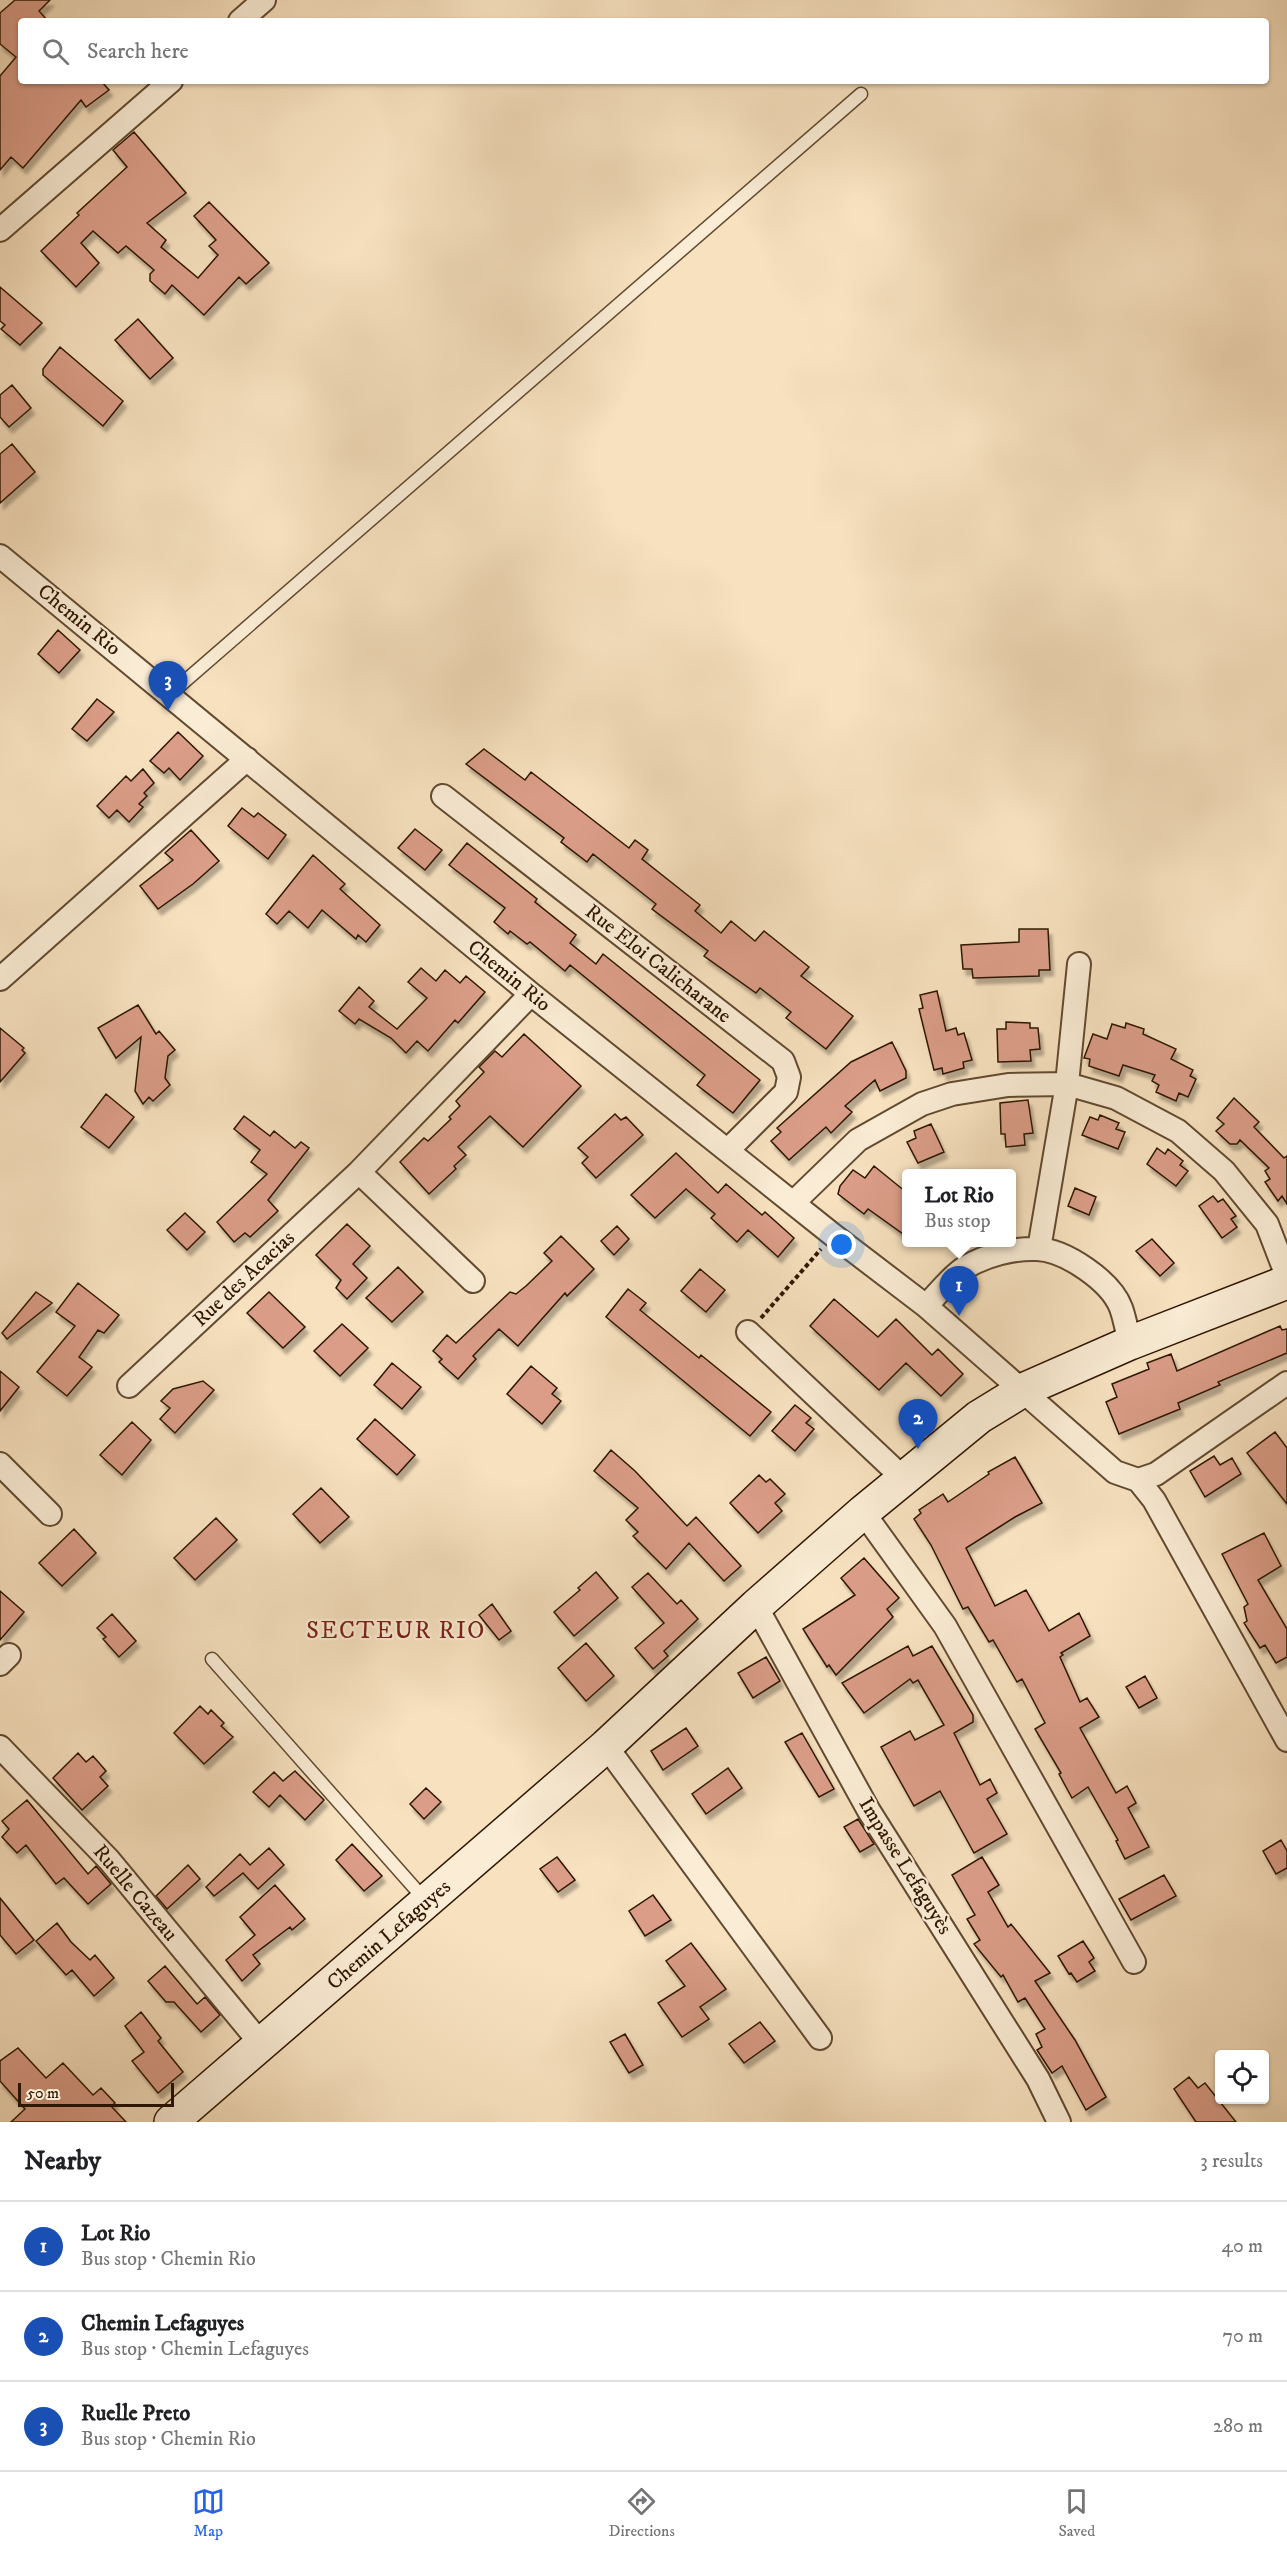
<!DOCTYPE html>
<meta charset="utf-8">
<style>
:root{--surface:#fff;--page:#f2f2f2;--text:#202124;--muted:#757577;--line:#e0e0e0;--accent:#2563eb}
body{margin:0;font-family:"IM FELL DW Pica",serif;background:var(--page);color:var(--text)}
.controls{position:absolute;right:18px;bottom:18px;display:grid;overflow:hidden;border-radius:6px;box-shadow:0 2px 4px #0004}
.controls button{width:54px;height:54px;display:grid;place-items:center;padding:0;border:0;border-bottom:2px solid var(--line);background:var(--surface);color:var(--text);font:30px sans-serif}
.scale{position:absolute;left:18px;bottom:15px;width:156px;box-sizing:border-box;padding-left:6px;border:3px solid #2f1700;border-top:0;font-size:16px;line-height:21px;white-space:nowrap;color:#2f1700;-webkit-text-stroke:4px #faecd5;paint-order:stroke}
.you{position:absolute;left:842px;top:1245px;width:21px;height:21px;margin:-15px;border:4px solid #fff;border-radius:50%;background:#1a73e8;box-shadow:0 0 0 9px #1a73e833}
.badge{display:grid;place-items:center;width:39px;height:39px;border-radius:50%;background:var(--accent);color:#fff;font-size:20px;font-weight:700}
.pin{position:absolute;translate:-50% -50px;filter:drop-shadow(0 2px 3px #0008)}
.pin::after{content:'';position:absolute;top:32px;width:21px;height:18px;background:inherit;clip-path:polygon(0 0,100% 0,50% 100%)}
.popup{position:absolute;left:902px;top:1169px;width:114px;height:78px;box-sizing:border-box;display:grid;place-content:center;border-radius:6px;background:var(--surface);filter:drop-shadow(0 2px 4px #0005);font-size:20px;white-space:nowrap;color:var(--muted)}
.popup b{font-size:22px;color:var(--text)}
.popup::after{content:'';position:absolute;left:50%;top:100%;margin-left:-12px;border:12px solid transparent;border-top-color:var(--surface)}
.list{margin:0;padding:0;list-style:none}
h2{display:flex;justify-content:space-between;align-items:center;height:78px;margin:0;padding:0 24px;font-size:26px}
h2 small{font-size:20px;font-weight:400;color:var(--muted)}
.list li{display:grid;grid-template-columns:39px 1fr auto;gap:18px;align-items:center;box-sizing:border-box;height:90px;padding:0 24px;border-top:2px solid var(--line)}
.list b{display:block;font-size:22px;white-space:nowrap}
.list p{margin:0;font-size:20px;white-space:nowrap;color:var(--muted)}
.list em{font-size:20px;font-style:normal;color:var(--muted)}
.icon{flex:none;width:33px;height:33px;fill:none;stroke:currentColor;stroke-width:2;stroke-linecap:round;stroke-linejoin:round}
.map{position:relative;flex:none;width:1287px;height:2122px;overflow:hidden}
.search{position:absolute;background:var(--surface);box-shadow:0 2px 4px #0004;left:18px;right:18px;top:18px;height:66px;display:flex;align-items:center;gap:15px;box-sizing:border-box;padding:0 21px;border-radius:6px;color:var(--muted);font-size:22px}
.sheet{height:348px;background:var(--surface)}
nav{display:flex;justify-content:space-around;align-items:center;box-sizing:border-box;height:84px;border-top:2px solid var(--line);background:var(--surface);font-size:16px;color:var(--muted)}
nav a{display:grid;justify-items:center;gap:3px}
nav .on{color:var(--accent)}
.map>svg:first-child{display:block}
.building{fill:#db9d88;stroke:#2f1700;stroke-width:1.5;filter:url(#shadow)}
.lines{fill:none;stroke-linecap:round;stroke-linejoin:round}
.lane-casing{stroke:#614a30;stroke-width:15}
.street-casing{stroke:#614a30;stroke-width:26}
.secondary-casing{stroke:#2f1700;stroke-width:36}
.path{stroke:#2f1700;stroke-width:4;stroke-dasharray:4.5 3;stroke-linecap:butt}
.lane{stroke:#faecd5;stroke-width:12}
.street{stroke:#faecd5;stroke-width:22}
.secondary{stroke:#faecd5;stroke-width:33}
.labels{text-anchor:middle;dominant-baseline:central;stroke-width:4.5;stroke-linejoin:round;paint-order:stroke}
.street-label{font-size:21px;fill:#2f1700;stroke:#faecd5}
.quarter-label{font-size:24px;letter-spacing:1.5px;fill:#7a1f14;stroke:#faecd5}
</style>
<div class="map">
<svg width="1287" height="2122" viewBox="0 0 1287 2122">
<defs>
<filter id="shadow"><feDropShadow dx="3.5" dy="6" stdDeviation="1.5" flood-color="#0004"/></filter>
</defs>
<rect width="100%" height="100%" fill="#f7e1bf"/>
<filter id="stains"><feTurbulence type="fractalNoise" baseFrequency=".00333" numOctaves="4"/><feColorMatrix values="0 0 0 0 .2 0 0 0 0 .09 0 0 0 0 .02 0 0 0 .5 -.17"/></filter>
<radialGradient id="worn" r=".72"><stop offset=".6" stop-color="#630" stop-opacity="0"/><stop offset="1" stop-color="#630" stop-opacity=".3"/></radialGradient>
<!-- building -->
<path class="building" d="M15,0H50L39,11L48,21H21V81H101L109,90L86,107L81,100L23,168L11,157L0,170V76L16,57L0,44V13Z
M134,132L186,193L147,223L166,240L161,247L198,278L218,255L209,246L216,240L194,216L209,202L269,263L246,284L239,277L204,315L172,285L165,294L150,281V274L154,270L126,246L118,253L93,231L81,243L99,263L76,287L41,251L79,215L77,213L127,167L113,150Z
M0,287L42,323L20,345L1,329L5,325L0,321Z
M138,319L173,358L150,379L115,340Z
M60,347L123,401L103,426L43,375V369Z
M12,385L31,408L9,427L0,417V395Z
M12,444L35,472L0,503V454Z
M58,630L80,650L59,673L38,654Z
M97,699L114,712L87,741L72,729Z
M178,732L203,756L180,780L169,768L164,773L150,761Z
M484,749L525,780L531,772L629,848L635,840L648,850L642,859L700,905L695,911L721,933L731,921L755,941L764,931L809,967L801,976L853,1016L826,1049L786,1018L791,1012L760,988L756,993L704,956L708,951L652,909L656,904L593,854L587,862L561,842L564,838L466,764Z
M143,769L154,783L144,793L147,796L139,804L143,807L129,822L117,810L109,818L97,806L126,776L131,781Z
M242,808L254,817L258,813L286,835L268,859L228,826Z
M415,829L442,850L425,870L398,848Z
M191,830L219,861L193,884L158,909L140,886L173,860L165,853Z
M467,843L537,899L535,902L576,935L570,943L596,964L603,954L760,1080L733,1113L697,1085L705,1075L570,965L565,971L530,942L527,944L510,931L508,934L494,922L505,908L449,865Z
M313,855L345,884L340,889L380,925L366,942L358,935L356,939L322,910L308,928L289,911L277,924L266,914Z
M1019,929H1048L1050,970H1039V976L973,978L972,969H963L961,945L1019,942Z
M421,968L436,981L445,970L460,983L466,976L485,992L458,1023L455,1020L428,1051L417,1041L406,1053L391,1038L359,1019L355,1024L339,1011L359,987L374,1001L369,1007L397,1029L427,998L408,982Z
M937,991L946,1031L956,1028L958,1035L964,1033L972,1060L963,1062L964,1068L943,1074L942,1068L934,1070L919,1009L923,1008L920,995Z
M138,1005L156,1034L159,1031L175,1050L168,1056L165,1078L170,1085L153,1101L149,1097L143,1104L135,1091L141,1037L116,1058L98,1028Z
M1006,1022L1030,1023V1028H1038L1040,1049L1030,1050L1031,1061L998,1062L997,1029H1006Z
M1126,1023L1144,1029L1143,1034L1176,1049L1171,1059L1193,1070L1190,1076L1196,1079L1188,1097L1179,1093L1176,1101L1156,1092L1159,1085L1152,1081L1155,1075L1123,1065L1119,1076L1089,1066L1090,1059L1084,1058L1093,1034L1107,1039L1112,1024L1125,1028Z
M0,1028L24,1048L22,1050L25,1053L0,1082Z
M524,1034L581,1086L523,1147L490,1116L458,1147L466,1155L454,1166L456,1169L429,1194L400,1162L424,1138L428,1141L451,1119L449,1117L460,1106L456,1101L484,1072L479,1067L495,1051L502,1057Z
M892,1042L906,1071V1078L880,1091L875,1080L845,1106L852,1112L831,1133L826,1127L789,1160L771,1141L781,1132L777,1128L851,1062Z
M106,1094L134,1117L109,1148L81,1127Z
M1234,1098L1259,1122L1254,1127L1284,1158L1287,1156V1204L1282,1196L1278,1201L1265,1182L1270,1179L1265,1171L1269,1168L1240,1140L1237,1144H1230L1216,1131L1224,1124L1217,1118Z
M1028,1100L1033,1133L1024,1134L1025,1145L1006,1147L1005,1134H1001L1000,1103Z
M615,1114L621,1120L626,1117L643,1135L596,1178L582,1163L588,1157L578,1148Z
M1100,1115L1119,1123L1116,1129L1125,1132L1118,1149L1082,1135L1090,1117L1098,1120Z
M244,1116L270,1136L274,1131L295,1148L301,1142L309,1148L268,1200L278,1211L250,1237L245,1233L234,1242L217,1222L267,1174L251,1162L260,1150L234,1129Z
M931,1124L944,1152L918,1163L907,1142L916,1138L914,1131Z
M1157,1148L1165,1154L1168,1149L1183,1161L1180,1165L1188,1171L1176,1186L1147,1164Z
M676,1153L718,1193L726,1184L762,1215L765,1212L794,1238L778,1257L748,1230L737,1242L711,1218L715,1214L686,1189L655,1218L631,1195Z
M874,1166L906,1192V1236L868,1209L864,1214L838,1194L840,1186L853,1170L865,1178Z
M1075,1188L1096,1197L1089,1215L1068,1206Z
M1213,1196L1218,1202L1223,1199L1236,1216L1231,1219L1237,1227L1222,1238L1199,1206Z
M185,1213L205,1232L187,1250L167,1230Z
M347,1224L370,1246L353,1264L367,1278L347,1299L336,1288L341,1280L316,1255Z
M617,1226L629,1239L614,1255L601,1241Z
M561,1236L594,1269L567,1296L565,1293L518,1346L499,1329L473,1356L476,1359L458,1379L439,1362L442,1359L433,1351L447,1335L456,1343L510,1292L516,1294L526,1286L552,1261L544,1253Z
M1152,1239L1174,1263L1160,1276L1136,1251Z
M398,1267L423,1292L392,1322L366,1298Z
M700,1269L725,1290L706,1312L681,1291Z
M78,1283L119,1315L104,1333L98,1330L79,1357L92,1367L67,1396L37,1372L75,1326L56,1312Z
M628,1289L646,1303L640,1310L699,1358L701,1355L771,1412L750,1436L606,1317Z
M36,1292L52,1303L7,1339L2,1333Z
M269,1292L305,1327L283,1348L247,1313Z
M834,1299L878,1337L896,1319L932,1355L938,1349L963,1374L941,1396L906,1363L879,1390L810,1326Z
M342,1324L368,1348L340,1376L314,1351Z
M1280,1326L1282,1330L1287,1329V1353L1218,1382L1220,1385L1178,1403L1180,1409L1119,1434L1106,1402L1117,1397L1112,1384L1149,1369L1147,1363L1171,1354L1177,1371Z
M392,1363L421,1387L402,1409L374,1385Z
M531,1366L557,1388L552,1394L561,1401L542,1424L507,1394Z
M0,1371L19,1387L0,1411Z
M203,1381L214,1390L175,1433L160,1419L170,1408L161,1401L173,1389Z
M795,1405L811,1418L806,1423L814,1429L795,1451L772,1431Z
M375,1419L415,1455L397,1475L357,1439Z
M132,1422L151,1440L122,1475L100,1455Z
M1275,1432L1287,1448V1504L1247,1453Z
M611,1450L635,1471L687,1526L696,1517L741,1566L724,1581L689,1543L666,1569L633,1536L638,1532L626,1520L638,1508L594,1471Z
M1214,1456L1220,1465L1232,1458L1241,1474L1205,1497L1190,1471Z
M1015,1457L1042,1503L1015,1517L966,1548L995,1606L1026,1590L1049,1631L1079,1613L1090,1636L1061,1653L1063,1655L1060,1657L1080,1702L1087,1698L1099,1717L1080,1728L1116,1793L1127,1786L1136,1803L1128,1808L1149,1847L1125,1859L1116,1841L1118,1840L1088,1787L1072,1798L1059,1774L1061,1773L1035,1729L1045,1723L1022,1679L1017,1682L993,1640L989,1642L968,1607L963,1609L931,1545L914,1519L921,1513L919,1510L943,1494L948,1502L989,1474L988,1472Z
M759,1475L766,1482L770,1479L785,1494L775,1503L782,1511L758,1533L730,1503Z
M321,1488L349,1517L320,1543L293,1514Z
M216,1518L237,1540L195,1580L174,1558Z
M74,1529L96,1553L62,1586L39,1563Z
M1264,1533L1281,1566L1258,1580L1287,1629V1657L1276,1663L1265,1645L1260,1648L1244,1623L1247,1621L1244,1607L1248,1604L1222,1554Z
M864,1558L899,1598L887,1609L893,1617L836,1675L829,1665L827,1667L803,1629L855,1595L841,1578Z
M596,1572L618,1598L574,1636L554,1612L580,1590L578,1588Z
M648,1573L677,1604L681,1600L698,1619L664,1651L668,1656L653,1669L635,1648L664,1623L632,1587Z
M0,1591L24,1612L0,1640Z
M492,1604L511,1631L499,1640L479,1615Z
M112,1614L136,1641L119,1657L103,1639L106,1637L97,1628Z
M586,1643L614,1676L586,1701L558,1668Z
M908,1646L913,1656L932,1646L973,1715V1722L954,1733L980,1785L990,1779L997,1793L987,1799L1007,1834L974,1853L940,1791L914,1806L881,1747L910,1731L915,1740L944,1725L918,1680L913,1683L910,1679L864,1713L842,1683Z
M766,1657L780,1681L753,1698L738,1673Z
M1145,1676L1157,1698L1139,1708L1126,1687Z
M200,1706L208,1714L211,1710L224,1723L221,1726L233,1737L204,1764L174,1733Z
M686,1728L698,1746L663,1770L651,1751Z
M802,1733L834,1789L819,1797L785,1742Z
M78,1753L86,1762L93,1756L100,1764L106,1771L100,1777L108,1786L82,1810L53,1778Z
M728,1768L742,1788L706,1814L692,1794Z
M295,1771L324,1800L305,1820L280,1795L269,1807L253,1792L274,1772L283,1781Z
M426,1788L441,1802L424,1819L410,1804Z
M27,1800L88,1874L96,1866L111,1884L88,1904L64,1878L56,1884L26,1845L17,1853L2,1837L9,1829L2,1821Z
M858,1819L874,1844L860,1852L844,1827Z
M1281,1840L1287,1851V1868L1276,1874L1263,1851Z
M352,1844L382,1876L364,1891L336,1860Z
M269,1848L284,1865L258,1889L243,1873L214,1896L206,1887L240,1854L250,1865Z
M557,1857L575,1880L558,1892L540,1869Z
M982,1857L999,1885L988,1892L1008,1927L1011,1924L1050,1973L1035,1981L1075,2040L1106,2097L1086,2110L1062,2066L1052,2073L1037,2050L1042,2047L1036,2034L1045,2029L1025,1998L1018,2002L1003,1975L1001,1977L974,1944L980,1940L967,1919L975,1915L952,1875Z
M188,1865L200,1879L167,1909L156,1896Z
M1164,1875L1176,1896L1131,1920L1119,1899Z
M275,1885L305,1919L292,1930L290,1927L253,1955L260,1964L242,1981L226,1960L255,1935L240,1917Z
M653,1895L671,1920L645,1936L629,1911Z
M0,1898L34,1940L16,1954L0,1935Z
M57,1923L71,1942L90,1960L95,1955L114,1978L94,1996L72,1970L66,1975L36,1941Z
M1083,1941L1094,1958L1089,1962L1095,1971L1077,1982L1071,1973L1069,1974L1058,1956Z
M691,1943L726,1989L700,2007L709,2019L682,2037L658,2003L685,1986L666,1961Z
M165,1966L197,2004L205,1997L220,2015L201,2032L174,2002H166L148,1981Z
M141,2012L161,2038L158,2041L183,2072L158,2093L132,2061L144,2052L125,2026Z
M760,2022L775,2041L744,2063L729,2044Z
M625,2034L643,2065L629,2073L610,2042Z
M18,2048L46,2078L63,2063L93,2095L101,2088L115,2103L111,2106L126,2122H11L25,2109L0,2081V2061Z
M1189,2077L1198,2088L1205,2083L1236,2122H1196L1174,2089Z"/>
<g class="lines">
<defs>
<path id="lane" d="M169,695L861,94
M212,1659L426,1901"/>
<path id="street" d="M240,21L264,0
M0,230L171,81
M0,556L531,994L833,1235L926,1306L1115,1472L1138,1480L1156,1474L1287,1383
M443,796L783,1061L789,1077L786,1092L728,1150
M0,979L247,759
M359,1172L473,1281
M794,1202L858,1140L922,1104L952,1094L1008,1085L1067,1084L1116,1098L1178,1131L1224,1171L1267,1224L1287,1276
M1039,1249L1067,1084L1079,964
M926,1306C938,1294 951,1276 966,1267C987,1255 1013,1248 1037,1249C1065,1250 1111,1281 1121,1308C1125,1319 1127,1332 1130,1343
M748,1332L903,1478
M129,1386L359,1172L531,994
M0,1464L50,1514
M1138,1480L1154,1500L1287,1740
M863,1512L945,1626L1134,1962
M756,1606L869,1811L1038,2079L1059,2122
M0,1664L9,1655
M606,1746L820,2038
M0,1747L109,1860L262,2045"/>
<path id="secondary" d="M171,2122L606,1746L756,1606L863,1512L979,1417L1023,1390L1130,1343L1287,1282"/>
</defs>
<!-- lane casing -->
<use href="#lane" class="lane-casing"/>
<!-- street casing -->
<use href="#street" class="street-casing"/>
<!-- secondary casing -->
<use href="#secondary" class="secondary-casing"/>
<!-- path -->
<path class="path" d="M761,1318L821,1249"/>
<!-- lane -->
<use href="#lane" class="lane"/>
<!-- street -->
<use href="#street" class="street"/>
<!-- secondary -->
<use href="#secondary" class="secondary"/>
</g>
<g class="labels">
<!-- street labels -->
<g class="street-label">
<text transform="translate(79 620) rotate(39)">Chemin Rio</text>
<text transform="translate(658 964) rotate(38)">Rue Eloi Calicharane</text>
<text transform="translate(509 976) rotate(39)">Chemin Rio</text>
<text transform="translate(244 1279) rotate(-43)">Rue des Acacias</text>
<text transform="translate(905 1866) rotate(58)">Impasse Lefaguyès</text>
<text transform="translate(135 1893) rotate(50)">Ruelle Cazeau</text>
<text transform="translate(389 1935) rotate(-41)">Chemin Lefaguyes</text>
</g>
<!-- quarter labels -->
<g class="quarter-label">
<text x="396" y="1631">SECTEUR RIO</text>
</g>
</g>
<rect width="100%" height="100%" filter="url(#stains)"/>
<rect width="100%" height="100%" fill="url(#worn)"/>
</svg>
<div class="controls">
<button><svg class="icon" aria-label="locate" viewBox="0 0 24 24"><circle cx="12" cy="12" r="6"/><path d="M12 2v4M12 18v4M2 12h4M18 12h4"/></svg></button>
</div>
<div class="scale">50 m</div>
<div class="you"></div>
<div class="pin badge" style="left:959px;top:1316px;background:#1a4fb4">1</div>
<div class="popup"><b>Lot Rio</b>Bus stop</div>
<div class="pin badge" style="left:918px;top:1449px;background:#1a4fb4">2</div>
<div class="pin badge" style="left:168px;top:711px;background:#1a4fb4">3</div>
<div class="search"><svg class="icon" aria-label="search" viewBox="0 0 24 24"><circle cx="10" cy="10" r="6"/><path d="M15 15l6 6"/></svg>Search here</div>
</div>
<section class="sheet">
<h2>Nearby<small>3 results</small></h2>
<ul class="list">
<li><span class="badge" style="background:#1a4fb4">1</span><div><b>Lot Rio</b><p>Bus stop · Chemin Rio</p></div><em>40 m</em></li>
<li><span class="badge" style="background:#1a4fb4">2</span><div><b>Chemin Lefaguyes</b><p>Bus stop · Chemin Lefaguyes</p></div><em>70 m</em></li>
<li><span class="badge" style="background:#1a4fb4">3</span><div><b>Ruelle Preto</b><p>Bus stop · Chemin Rio</p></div><em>280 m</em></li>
</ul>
</section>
<nav>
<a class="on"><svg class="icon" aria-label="map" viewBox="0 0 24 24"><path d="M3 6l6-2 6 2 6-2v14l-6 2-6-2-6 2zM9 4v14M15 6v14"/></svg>Map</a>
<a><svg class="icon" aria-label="directions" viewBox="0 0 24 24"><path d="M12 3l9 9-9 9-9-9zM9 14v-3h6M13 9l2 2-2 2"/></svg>Directions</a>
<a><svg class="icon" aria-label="saved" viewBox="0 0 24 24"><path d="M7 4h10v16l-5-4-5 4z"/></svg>Saved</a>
</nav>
